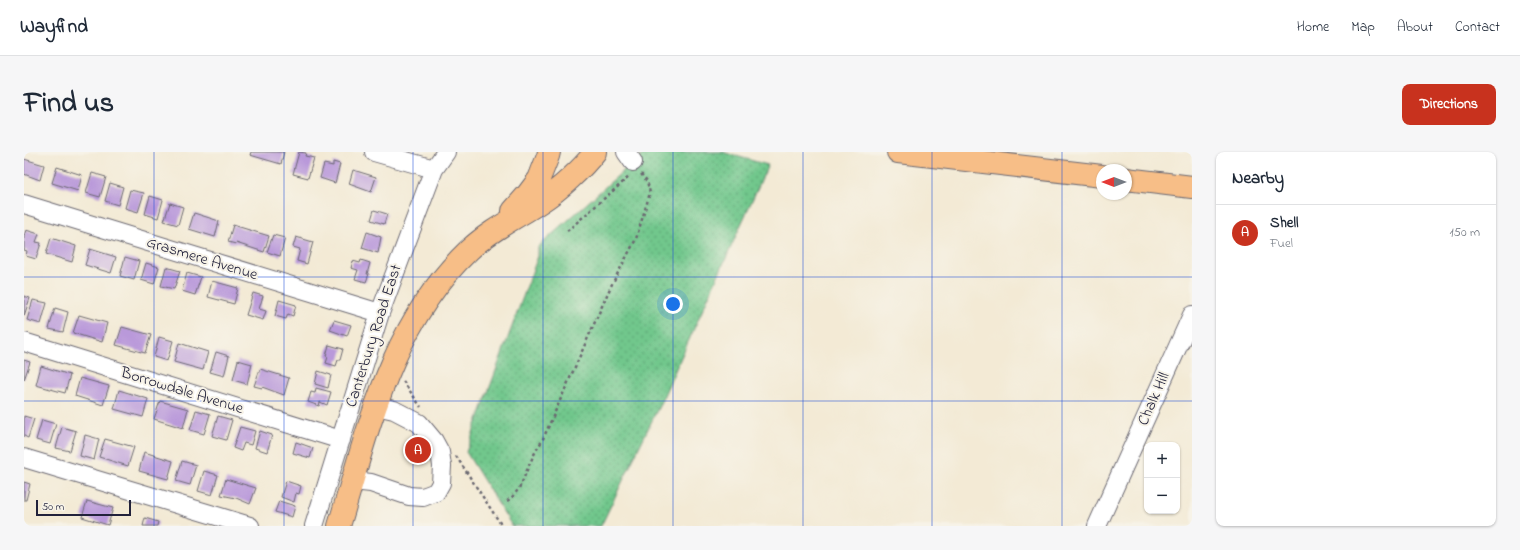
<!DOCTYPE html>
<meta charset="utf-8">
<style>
:root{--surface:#fff;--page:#f6f6f7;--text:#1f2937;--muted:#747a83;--line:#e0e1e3;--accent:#c8321e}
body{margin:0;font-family:"Indie Flower",sans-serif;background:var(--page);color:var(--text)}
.controls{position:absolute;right:12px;bottom:12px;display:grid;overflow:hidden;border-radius:8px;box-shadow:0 1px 3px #0004}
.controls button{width:36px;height:36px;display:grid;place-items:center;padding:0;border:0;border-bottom:1px solid var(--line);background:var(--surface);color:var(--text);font:20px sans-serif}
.compass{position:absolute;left:1072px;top:12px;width:36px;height:36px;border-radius:50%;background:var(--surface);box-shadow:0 1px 3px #0004;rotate:270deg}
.scale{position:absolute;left:12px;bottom:10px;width:95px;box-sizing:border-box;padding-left:4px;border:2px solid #22223b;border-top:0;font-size:11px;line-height:14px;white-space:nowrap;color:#22223b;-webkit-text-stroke:3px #f7f3e8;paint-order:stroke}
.you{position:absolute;left:649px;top:152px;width:14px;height:14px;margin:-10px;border:3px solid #fff;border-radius:50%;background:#1a73e8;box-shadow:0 0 0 6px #1a73e833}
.badge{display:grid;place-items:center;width:26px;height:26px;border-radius:50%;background:var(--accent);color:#fff;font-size:13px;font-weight:700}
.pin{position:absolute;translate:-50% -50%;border:2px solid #fff;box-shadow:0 1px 4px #0006}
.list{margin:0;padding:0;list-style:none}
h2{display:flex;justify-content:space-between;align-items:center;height:52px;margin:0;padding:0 16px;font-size:17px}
h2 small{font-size:13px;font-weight:400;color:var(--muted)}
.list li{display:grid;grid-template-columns:26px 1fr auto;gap:12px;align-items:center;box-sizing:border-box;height:56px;padding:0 16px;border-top:1px solid var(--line)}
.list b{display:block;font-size:15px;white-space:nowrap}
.list p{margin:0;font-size:13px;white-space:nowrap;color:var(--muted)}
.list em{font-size:13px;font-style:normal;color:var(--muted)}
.map{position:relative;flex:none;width:1168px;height:374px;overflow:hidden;border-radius:8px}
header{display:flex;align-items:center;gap:24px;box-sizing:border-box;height:56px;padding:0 20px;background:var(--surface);border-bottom:1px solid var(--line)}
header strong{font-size:19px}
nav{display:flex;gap:22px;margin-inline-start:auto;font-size:14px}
.intro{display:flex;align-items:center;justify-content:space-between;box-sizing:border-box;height:96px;padding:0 24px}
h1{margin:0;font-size:28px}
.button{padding:10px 18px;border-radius:8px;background:var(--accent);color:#fff;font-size:14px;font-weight:700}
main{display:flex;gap:24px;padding:0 24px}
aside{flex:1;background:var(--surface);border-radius:8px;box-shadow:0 1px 3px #0004}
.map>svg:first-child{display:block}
.park{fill:url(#park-dots);stroke:#4a7464}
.building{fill:#b999da}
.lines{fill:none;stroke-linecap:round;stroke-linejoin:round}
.minor-casing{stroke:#6b6871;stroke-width:20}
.highway-casing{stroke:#6b6871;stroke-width:24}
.path{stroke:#6b6871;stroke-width:2.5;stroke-dasharray:3 3;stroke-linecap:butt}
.minor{stroke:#fff;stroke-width:18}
.highway{stroke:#f7be87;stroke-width:22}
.grid{fill:none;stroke:#1d4ed8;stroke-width:1;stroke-opacity:0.55}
.labels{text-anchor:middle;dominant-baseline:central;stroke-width:4;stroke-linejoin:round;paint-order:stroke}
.street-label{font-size:16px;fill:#22223b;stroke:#f7f3e8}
</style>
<header>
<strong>Wayfind</strong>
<nav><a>Home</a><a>Map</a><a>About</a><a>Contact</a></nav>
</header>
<div class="intro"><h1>Find us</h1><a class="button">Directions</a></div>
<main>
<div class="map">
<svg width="1168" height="374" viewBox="0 0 1168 374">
<defs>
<pattern id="park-dots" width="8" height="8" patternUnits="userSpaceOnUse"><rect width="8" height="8" fill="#71c78c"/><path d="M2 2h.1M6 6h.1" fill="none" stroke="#5ca174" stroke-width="1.8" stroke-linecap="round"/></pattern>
</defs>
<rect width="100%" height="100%" fill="#f7f3e8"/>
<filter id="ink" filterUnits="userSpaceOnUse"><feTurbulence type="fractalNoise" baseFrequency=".025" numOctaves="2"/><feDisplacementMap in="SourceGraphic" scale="8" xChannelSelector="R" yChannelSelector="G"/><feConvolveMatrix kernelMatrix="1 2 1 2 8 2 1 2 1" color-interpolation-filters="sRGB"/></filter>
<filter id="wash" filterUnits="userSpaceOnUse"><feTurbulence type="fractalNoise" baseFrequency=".012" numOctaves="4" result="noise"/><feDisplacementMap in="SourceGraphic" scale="16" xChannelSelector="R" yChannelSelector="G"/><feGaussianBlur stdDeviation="0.9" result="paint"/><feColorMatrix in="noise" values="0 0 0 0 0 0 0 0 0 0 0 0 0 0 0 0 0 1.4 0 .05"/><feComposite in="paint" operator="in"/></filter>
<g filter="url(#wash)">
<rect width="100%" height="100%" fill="#f3ead5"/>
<!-- park -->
<path class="park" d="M623,0H698L744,13L636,252L577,374H488L442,300L514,104V95L609,10Z"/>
<g id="blocks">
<!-- building -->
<path class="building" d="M227,0H260L257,12L226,3Z
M275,0L282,1L281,4L290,6L284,26L269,22Z
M0,7L20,13L16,28L0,22Z
M309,10L316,12L311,31L296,26L300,12L309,14Z
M33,15L58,23L54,39L28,31Z
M329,18L352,25L347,40L325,32Z
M68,21L82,25L76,45L62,41Z
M86,31L99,35L94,53L81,49Z
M106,38L120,41L114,60L101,56Z
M126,44L139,48L134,66L121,62Z
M146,51L159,55L154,73L140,69Z
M350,58L363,62L360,72L347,68Z
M170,61L195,69L191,85L165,77Z
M209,73L245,84L240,100L212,91V92L204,90Z
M2,78L15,82L12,90L17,91L12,107L2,104L3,99L0,98V84Z
M343,80L357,85L354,101L338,96Z
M249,83L261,86L256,104L243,100Z
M272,85L289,90L283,112L273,109L276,97L269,95Z
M27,86L52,94L48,110L22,102Z
M66,97L92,105L87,121L61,113Z
M101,105L115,109L110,128L96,124Z
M337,108L346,111L343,122H345L342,130L331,127L334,118L327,116L329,109L336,111Z
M122,111L135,115L130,132L117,128Z
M142,115L156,119L150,137L137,134Z
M163,121L177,125L171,143L158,139Z
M188,129L214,136L210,152L184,145Z
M229,141L239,144L235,157L242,159L239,168L222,163Z
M0,144L6,146L0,164Z
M9,148L23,151L17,172L3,168Z
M255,148L272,153L269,164L264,162L262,167L251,164Z
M31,156L44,160L39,180L25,177Z
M55,163L83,171L78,190L49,181Z
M310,168L327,173L323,184L306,178Z
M98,175L127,183L121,201L92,193Z
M135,185L149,189L143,209L130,205Z
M155,191L184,200L179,218L150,210Z
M305,193L319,197L316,208H314L312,214L302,211L304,205L302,204Z
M192,200L205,204L200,224L186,220Z
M0,208L6,210L0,228Z
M214,208L228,212L223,232L209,228Z
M17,214L46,223L41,241L12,233Z
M236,217L265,226L260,243L238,235V236L230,234Z
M294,219L307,223L304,236L291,232Z
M56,226L85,234L79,253L51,244Z
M292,236L307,240L303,253L296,250L295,254L284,250L287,240L291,241Z
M95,238L124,247L119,265L90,257Z
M136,249L164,257L159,276L130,267Z
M172,258L186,262L180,282L166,278Z
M0,264L10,267L4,286L0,284Z
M194,264L208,268L202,288L188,284Z
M18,268L32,272L26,292L12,288Z
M38,275L52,279L46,299L32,296Z
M216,275L231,279L227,293L220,291L217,299L209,296Z
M236,279L248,283L243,300L231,296Z
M61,283L75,287L70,308L56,304Z
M81,287L110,295L104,314L75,305Z
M272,290L289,296L286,306L269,301Z
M120,300L149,309L144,327L115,319Z
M158,309L172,313L166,333L152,329Z
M180,319L194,323L188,343L174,339Z
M202,327L232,336L226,352L212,346L197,343Z
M262,329L277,334L275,342L272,341L270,350L257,345Z
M0,330L6,332L2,348H0Z
M63,349L89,356L84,373L58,365Z
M255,349L271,354L268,365L251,360Z
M121,366L134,370L133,374H119Z"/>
</g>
</g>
<g filter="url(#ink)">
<use href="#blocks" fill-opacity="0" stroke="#6b6871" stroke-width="1"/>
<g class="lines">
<defs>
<path id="minor" d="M350,0L410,17
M602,0L609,10
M0,52L356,161
M0,190L317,288
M0,306L226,374
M329,329L347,331L385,344L399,345L412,340L417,331L418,314L416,300L410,289L395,271L370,258L352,254
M290,374L356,161L410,17L422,0
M1073,374L1168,163"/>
<path id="highway" d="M874,0L1078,24
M1102,27L1168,35
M489,59L503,43L515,27L524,4L525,0
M315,374C345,275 367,172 445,98C466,78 494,65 518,49C535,38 559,16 571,0"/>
</defs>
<!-- minor casing -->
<use href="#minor" class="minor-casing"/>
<!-- highway casing -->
<use href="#highway" class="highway-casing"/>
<!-- path -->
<path class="path" d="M543,79L606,24
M379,229L397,255
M432,304L478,374
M483,349C497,340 500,323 507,309C510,302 514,295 518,289L587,134L612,87L626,41L623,29L617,22"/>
<!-- minor -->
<use href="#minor" class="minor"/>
<!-- highway -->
<use href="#highway" class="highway"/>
</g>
</g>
<!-- grid -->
<path class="grid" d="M130,0V374M260,0V374M389,0V374M519,0V374M649,0V374M779,0V374M908,0V374M1038,0V374M0,125H1168M0,249H1168"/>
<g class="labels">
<!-- street labels -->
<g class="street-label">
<text transform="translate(178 107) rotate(17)">Grasmere Avenue</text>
<text transform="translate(350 184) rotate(-72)">Canterbury Road East</text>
<text transform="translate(158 239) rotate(17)">Borrowdale Avenue</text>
<text transform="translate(1130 247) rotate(-66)">Chalk Hill</text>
</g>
</g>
</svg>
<div class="controls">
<button>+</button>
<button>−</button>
</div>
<svg class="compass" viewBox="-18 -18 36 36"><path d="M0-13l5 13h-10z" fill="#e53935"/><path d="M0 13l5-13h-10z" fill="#747a83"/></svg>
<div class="scale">50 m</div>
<div class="you"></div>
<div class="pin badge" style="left:394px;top:298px">A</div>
</div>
<aside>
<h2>Nearby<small></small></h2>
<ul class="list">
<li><span class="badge">A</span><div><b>Shell</b><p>Fuel</p></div><em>150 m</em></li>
</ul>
</aside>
</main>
